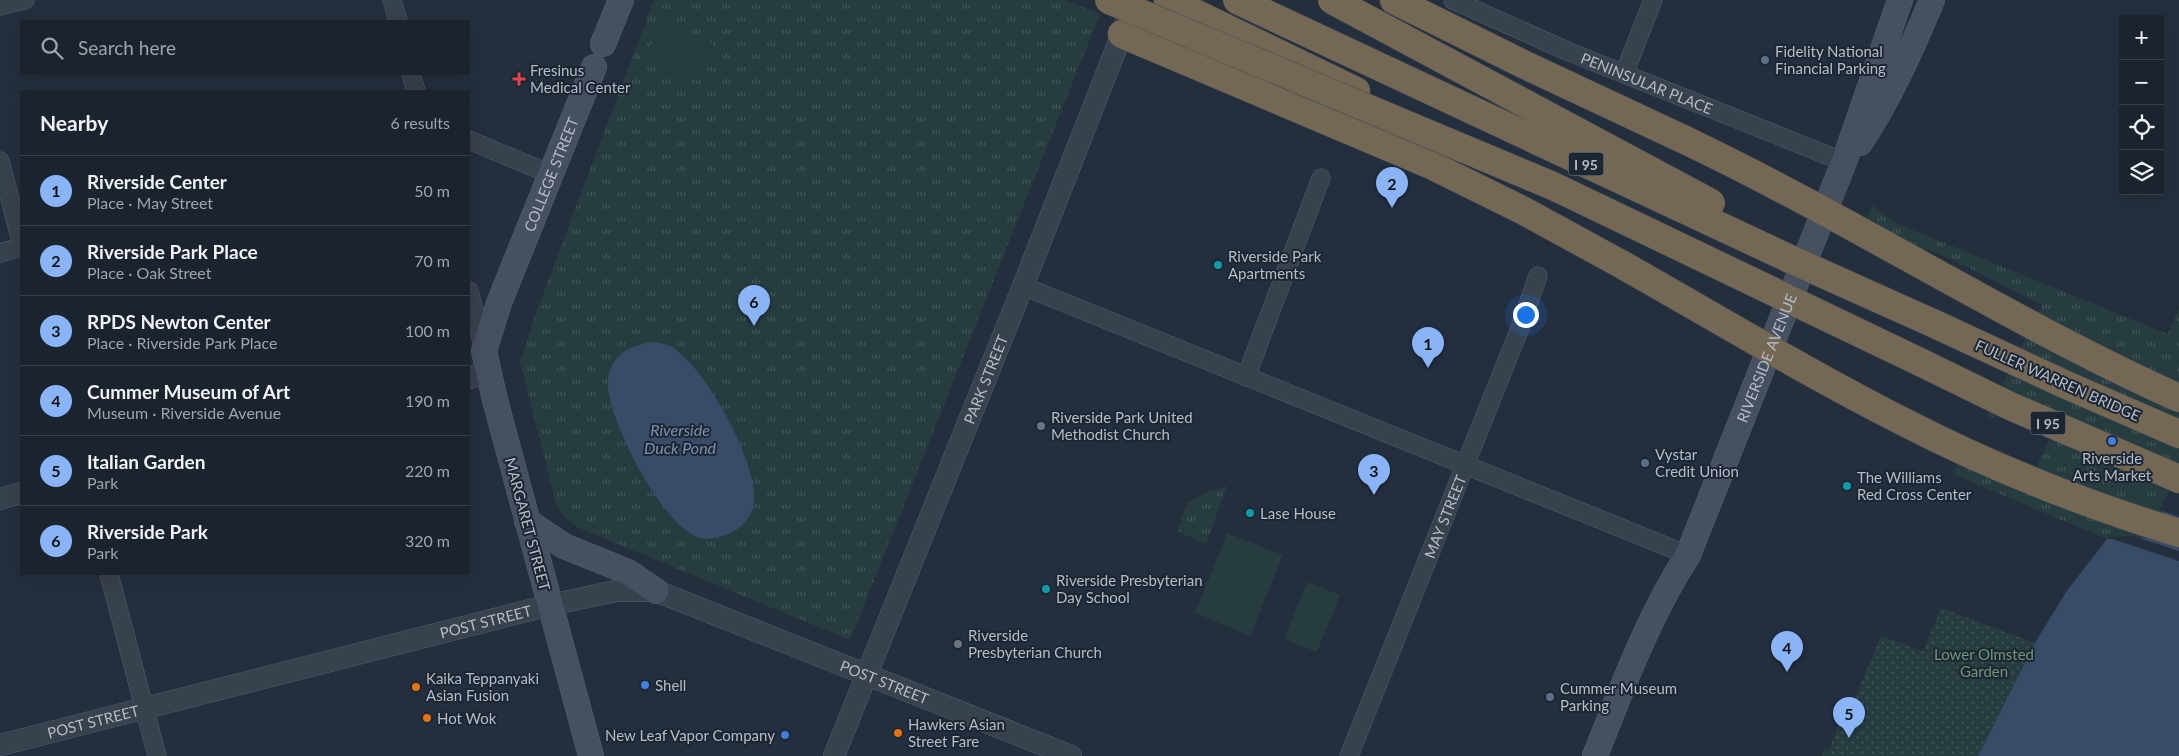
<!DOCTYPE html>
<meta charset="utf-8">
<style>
:root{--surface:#1b232e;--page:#242b36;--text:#f1f3f6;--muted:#a0a4aa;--line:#39404a;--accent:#8ab4f8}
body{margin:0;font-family:Lato,sans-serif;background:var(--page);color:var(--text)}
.controls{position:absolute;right:15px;top:15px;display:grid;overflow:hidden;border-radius:0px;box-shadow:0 5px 20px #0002}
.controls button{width:45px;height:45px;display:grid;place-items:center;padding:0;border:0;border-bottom:1px solid var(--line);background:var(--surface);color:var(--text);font:25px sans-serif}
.you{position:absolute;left:1525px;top:314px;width:18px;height:18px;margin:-12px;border:4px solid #fff;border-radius:50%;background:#1a73e8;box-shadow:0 0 0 8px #1a73e833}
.badge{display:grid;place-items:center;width:32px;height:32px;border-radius:50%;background:var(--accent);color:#111;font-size:16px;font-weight:700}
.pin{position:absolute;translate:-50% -41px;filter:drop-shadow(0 1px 2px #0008)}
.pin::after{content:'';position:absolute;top:26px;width:18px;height:15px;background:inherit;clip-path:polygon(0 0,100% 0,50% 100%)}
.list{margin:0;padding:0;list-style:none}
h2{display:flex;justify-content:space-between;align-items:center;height:65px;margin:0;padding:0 20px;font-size:21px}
h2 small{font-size:16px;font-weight:400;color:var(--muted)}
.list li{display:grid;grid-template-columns:32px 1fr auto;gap:15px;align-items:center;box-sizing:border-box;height:70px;padding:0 20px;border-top:1px solid var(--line)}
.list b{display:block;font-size:19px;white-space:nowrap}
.list p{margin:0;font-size:16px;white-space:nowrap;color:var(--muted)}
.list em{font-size:16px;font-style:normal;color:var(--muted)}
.icon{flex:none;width:28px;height:28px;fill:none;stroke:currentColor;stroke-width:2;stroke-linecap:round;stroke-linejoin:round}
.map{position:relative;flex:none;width:2179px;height:756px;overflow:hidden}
.search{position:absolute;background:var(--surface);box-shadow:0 5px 20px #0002;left:20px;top:20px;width:450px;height:55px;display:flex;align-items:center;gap:12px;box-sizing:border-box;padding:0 18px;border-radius:0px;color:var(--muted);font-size:19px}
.panel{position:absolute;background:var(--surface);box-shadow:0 5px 20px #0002;left:20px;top:90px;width:450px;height:485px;border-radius:0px}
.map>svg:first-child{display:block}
.grass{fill:url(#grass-tufts)}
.garden{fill:url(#garden-dots)}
.pitch{fill:#263c3f}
.water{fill:#394c67}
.pier{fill:#242f3e}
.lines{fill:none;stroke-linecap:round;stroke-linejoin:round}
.minor-casing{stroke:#565f6c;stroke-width:19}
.tertiary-casing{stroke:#565f6c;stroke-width:22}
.secondary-casing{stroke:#565f6c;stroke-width:26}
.motorway-casing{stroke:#434c59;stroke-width:29}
.minor{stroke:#38414e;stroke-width:18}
.tertiary{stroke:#38414e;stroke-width:21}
.secondary{stroke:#465061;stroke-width:25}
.motorway{stroke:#746855;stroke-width:28}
.motorway-bridge-casing{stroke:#434c59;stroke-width:29;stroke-linecap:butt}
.motorway-bridge{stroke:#746855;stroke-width:28}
.service-dot{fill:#5c6f8a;stroke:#1d2633;stroke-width:2}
.health-dot{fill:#e0444e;stroke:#1d2633;stroke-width:2}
.culture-dot{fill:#0f9aa8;stroke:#1d2633;stroke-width:2}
.worship-dot{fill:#6b7280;stroke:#1d2633;stroke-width:2}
.shop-dot{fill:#3f7fe0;stroke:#1d2633;stroke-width:2}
.food-dot{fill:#e8710a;stroke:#1d2633;stroke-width:2}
.labels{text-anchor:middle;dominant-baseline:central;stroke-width:4;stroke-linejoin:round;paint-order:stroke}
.shield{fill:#1d2633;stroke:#878f9c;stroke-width:1}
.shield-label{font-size:14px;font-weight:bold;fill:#b4bcc9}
.poi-label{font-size:15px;fill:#b4bcc9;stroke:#1d2633;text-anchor:start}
.street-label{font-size:15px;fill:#b4bcc9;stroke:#1d2633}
.park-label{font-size:15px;fill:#6b9a76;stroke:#1d2633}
.water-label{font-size:16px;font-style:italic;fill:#7c92b1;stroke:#1d2633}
</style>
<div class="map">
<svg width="2179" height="756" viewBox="0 0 2179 756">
<defs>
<pattern id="grass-tufts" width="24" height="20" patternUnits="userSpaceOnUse" patternTransform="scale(1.25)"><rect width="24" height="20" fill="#263c3f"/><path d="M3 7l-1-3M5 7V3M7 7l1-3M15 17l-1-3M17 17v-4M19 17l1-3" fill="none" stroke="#435659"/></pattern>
<pattern id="garden-dots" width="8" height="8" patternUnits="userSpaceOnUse" patternTransform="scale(1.25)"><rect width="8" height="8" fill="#263c3f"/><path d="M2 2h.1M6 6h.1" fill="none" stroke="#435659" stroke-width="1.8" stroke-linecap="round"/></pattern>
</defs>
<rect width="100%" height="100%" fill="#242f3e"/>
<!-- grass -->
<path class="grass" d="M654,0H1065L1100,14L850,640L579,528L563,516L556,504L520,362L536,313Z
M1872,205L1895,223L2168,334L2179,308V472L2151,538L2107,539L1953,474L1969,442L2037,466L2057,424L1997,415L1993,419L1987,416L2042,305L1953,260L1864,225Z
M1227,486L1206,544L1177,531L1187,503L1207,492Z"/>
<!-- garden -->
<path class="garden" d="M1941,608L2035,643L1978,756H1822L1825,748L1829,750L1840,721L1834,718L1836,715L1846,719L1881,636L1923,651Z"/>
<!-- pitch -->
<path class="pitch" d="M660,23L713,44L698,81L645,59Z
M1227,533L1283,555L1250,636L1195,613Z
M1307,582L1340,595L1317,652L1284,639Z"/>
<!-- water -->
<path class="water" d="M655,342C660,343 666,344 670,346C704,364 759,464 754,502C751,526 727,539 705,539C667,538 602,412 608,377C613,353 633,344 655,342Z
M2179,472V756H1978L2035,643L2066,592L2107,539L2151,538Z"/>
<!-- pier -->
<path class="pier" d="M2179,469V517L2160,510Z
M2133,536L2179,551V561L2106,537Z"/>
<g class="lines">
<defs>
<g id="minor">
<path d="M392,0L398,21"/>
<path id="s1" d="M1453,0L1567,51L1844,162"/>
<path d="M0,6L25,0"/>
<path d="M411,74L416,91"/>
<path d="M1624,74L1653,0"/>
<path d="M469,140L550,174"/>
<path d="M0,161L21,241"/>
<path d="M0,253L21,247"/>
<path d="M1023,286L1688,555"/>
<path d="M469,291L484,349"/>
<path d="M1246,377L1321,178"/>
<path d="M109,574L157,756"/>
<path id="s2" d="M1349,756L1518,333L1538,276"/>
</g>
<g id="tertiary">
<path d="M469,378L488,373"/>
<path d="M0,499L21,493"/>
<path id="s3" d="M0,745L550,605L616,591H656L1071,756"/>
<path id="s4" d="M834,756L1023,286L1127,21"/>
</g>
<g id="secondary">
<path d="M603,44L621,0"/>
<path d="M1860,143C1890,98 1911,50 1932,0"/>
<path d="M527,521L564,546L628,572L656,591"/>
<path id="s5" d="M591,756L495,400L484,351L499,303L594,67"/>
<path id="s6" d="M1595,756C1622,688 1648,617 1688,555L1844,162L1900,0"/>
</g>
<path id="motorway" d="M1168,0L1356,91
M1394,0L1523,64L1685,140
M1122,34L1431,165L1524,211L1621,264
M1937,325L2064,384L2179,434
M1920,362L2010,406L2179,479"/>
</defs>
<!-- minor casing -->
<use href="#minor" class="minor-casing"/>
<!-- tertiary casing -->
<use href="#tertiary" class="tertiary-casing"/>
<!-- secondary casing -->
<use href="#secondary" class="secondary-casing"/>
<!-- motorway casing -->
<use href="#motorway" class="motorway-casing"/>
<!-- minor -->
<use href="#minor" class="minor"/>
<!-- tertiary -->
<use href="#tertiary" class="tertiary"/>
<!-- secondary -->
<use href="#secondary" class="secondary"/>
<!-- motorway -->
<use href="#motorway" class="motorway"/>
<defs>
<path id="motorway-bridge" d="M1109,0L1553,186L1920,362
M1237,0L1790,259L1937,325
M1332,0L1711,203
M1685,140C1853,220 2010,322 2179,398
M1621,264C1715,317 1807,373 1902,421C1991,467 2084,504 2179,533"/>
</defs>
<!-- motorway-bridge casing -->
<use href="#motorway-bridge" class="motorway-bridge-casing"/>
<!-- motorway-bridge -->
<use href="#motorway-bridge" class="motorway-bridge"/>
</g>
<!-- markers -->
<g class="service-dot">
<circle cx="1765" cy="60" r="5"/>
<circle cx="1645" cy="463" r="5"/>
<circle cx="1550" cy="697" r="5"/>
</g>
<path class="health-dot" d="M516.5 71.5h5v5h5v5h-5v5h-5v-5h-5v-5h5z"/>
<g class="culture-dot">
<circle cx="1218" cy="265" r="5"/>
<circle cx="1847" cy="486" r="5"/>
<circle cx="1250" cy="513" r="5"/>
<circle cx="1046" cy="589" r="5"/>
</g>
<g class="worship-dot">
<circle cx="1041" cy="426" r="5"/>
<circle cx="958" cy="644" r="5"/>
</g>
<g class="shop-dot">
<circle cx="2112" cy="441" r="5"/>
<circle cx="645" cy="685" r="5"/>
<circle cx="785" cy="735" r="5"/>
</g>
<g class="food-dot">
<circle cx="416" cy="687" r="5"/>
<circle cx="427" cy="718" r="5"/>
<circle cx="898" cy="733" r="5"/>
</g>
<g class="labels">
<!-- shield labels -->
<g class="shield">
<rect x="1568.5" y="152.5" width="35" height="23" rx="4"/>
<rect x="2030.5" y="411.5" width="35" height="23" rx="4"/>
</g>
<g class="shield-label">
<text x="1586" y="164">I 95</text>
<text x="2048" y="423">I 95</text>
</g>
<!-- poi labels -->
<g class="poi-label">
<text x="1775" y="51">Fidelity National<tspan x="1775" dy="17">Financial Parking</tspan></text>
<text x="530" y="70">Fresinus<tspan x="530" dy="17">Medical Center</tspan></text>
<text x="1228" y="256">Riverside Park<tspan x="1228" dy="17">Apartments</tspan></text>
<text x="1051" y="417">Riverside Park United<tspan x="1051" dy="17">Methodist Church</tspan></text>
<text x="1655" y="454">Vystar<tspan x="1655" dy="17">Credit Union</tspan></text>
<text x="2112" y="458" text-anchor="middle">Riverside<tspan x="2112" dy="17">Arts Market</tspan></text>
<text x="1857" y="477">The Williams<tspan x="1857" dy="17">Red Cross Center</tspan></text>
<text x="1260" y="513">Lase House</text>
<text x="1056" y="580">Riverside Presbyterian<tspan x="1056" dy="17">Day School</tspan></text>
<text x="968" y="635">Riverside<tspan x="968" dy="17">Presbyterian Church</tspan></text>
<text x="426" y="678">Kaika Teppanyaki<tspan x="426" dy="17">Asian Fusion</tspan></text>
<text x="655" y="685">Shell</text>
<text x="1560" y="688">Cummer Museum<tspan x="1560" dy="17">Parking</tspan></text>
<text x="437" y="718">Hot Wok</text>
<text x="908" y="724">Hawkers Asian<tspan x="908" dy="17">Street Fare</tspan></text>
<text x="775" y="735" text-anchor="end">New Leaf Vapor Company</text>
</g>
<!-- street labels -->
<g class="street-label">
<text stroke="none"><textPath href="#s1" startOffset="211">PENINSULAR PLACE</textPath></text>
<text stroke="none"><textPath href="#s5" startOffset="608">COLLEGE STREET</textPath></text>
<text stroke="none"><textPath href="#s6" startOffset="434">RIVERSIDE AVENUE</textPath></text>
<text stroke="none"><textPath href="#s4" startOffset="406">PARK STREET</textPath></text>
<text transform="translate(2058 380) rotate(24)">FULLER WARREN BRIDGE</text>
<text stroke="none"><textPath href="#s2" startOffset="258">MAY STREET</textPath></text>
<text transform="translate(528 524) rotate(75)">MARGARET STREET</text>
<text stroke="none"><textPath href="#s3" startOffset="501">POST STREET</textPath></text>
<text stroke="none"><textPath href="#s3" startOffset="921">POST STREET</textPath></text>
<text stroke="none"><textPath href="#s3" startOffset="96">POST STREET</textPath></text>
</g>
<!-- park labels -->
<g class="park-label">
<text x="1984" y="654">Lower Olmsted<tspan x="1984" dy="17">Garden</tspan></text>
</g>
<!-- water labels -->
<g class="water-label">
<text x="680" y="429">Riverside<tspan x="680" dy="18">Duck Pond</tspan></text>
</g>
</g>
</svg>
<div class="controls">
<button>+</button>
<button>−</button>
<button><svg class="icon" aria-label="locate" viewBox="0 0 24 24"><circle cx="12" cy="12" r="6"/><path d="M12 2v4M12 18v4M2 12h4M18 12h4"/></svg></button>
<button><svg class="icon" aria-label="layers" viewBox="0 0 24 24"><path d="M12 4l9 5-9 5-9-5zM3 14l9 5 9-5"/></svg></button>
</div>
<div class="you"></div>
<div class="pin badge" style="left:1428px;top:368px">1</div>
<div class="pin badge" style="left:1392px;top:208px">2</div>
<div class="pin badge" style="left:1374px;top:495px">3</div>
<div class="pin badge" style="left:1787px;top:672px">4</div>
<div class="pin badge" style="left:1849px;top:738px">5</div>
<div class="pin badge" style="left:754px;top:326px">6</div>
<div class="search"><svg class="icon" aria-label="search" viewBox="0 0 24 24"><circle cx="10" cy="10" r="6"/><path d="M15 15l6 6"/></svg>Search here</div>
<section class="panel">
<h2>Nearby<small>6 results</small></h2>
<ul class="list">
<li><span class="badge">1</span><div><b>Riverside Center</b><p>Place · May Street</p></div><em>50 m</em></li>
<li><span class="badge">2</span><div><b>Riverside Park Place</b><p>Place · Oak Street</p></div><em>70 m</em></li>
<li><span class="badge">3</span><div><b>RPDS Newton Center</b><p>Place · Riverside Park Place</p></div><em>100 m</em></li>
<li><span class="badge">4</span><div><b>Cummer Museum of Art</b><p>Museum · Riverside Avenue</p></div><em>190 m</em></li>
<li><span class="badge">5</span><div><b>Italian Garden</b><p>Park</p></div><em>220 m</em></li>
<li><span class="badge">6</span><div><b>Riverside Park</b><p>Park</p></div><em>320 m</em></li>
</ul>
</section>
</div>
